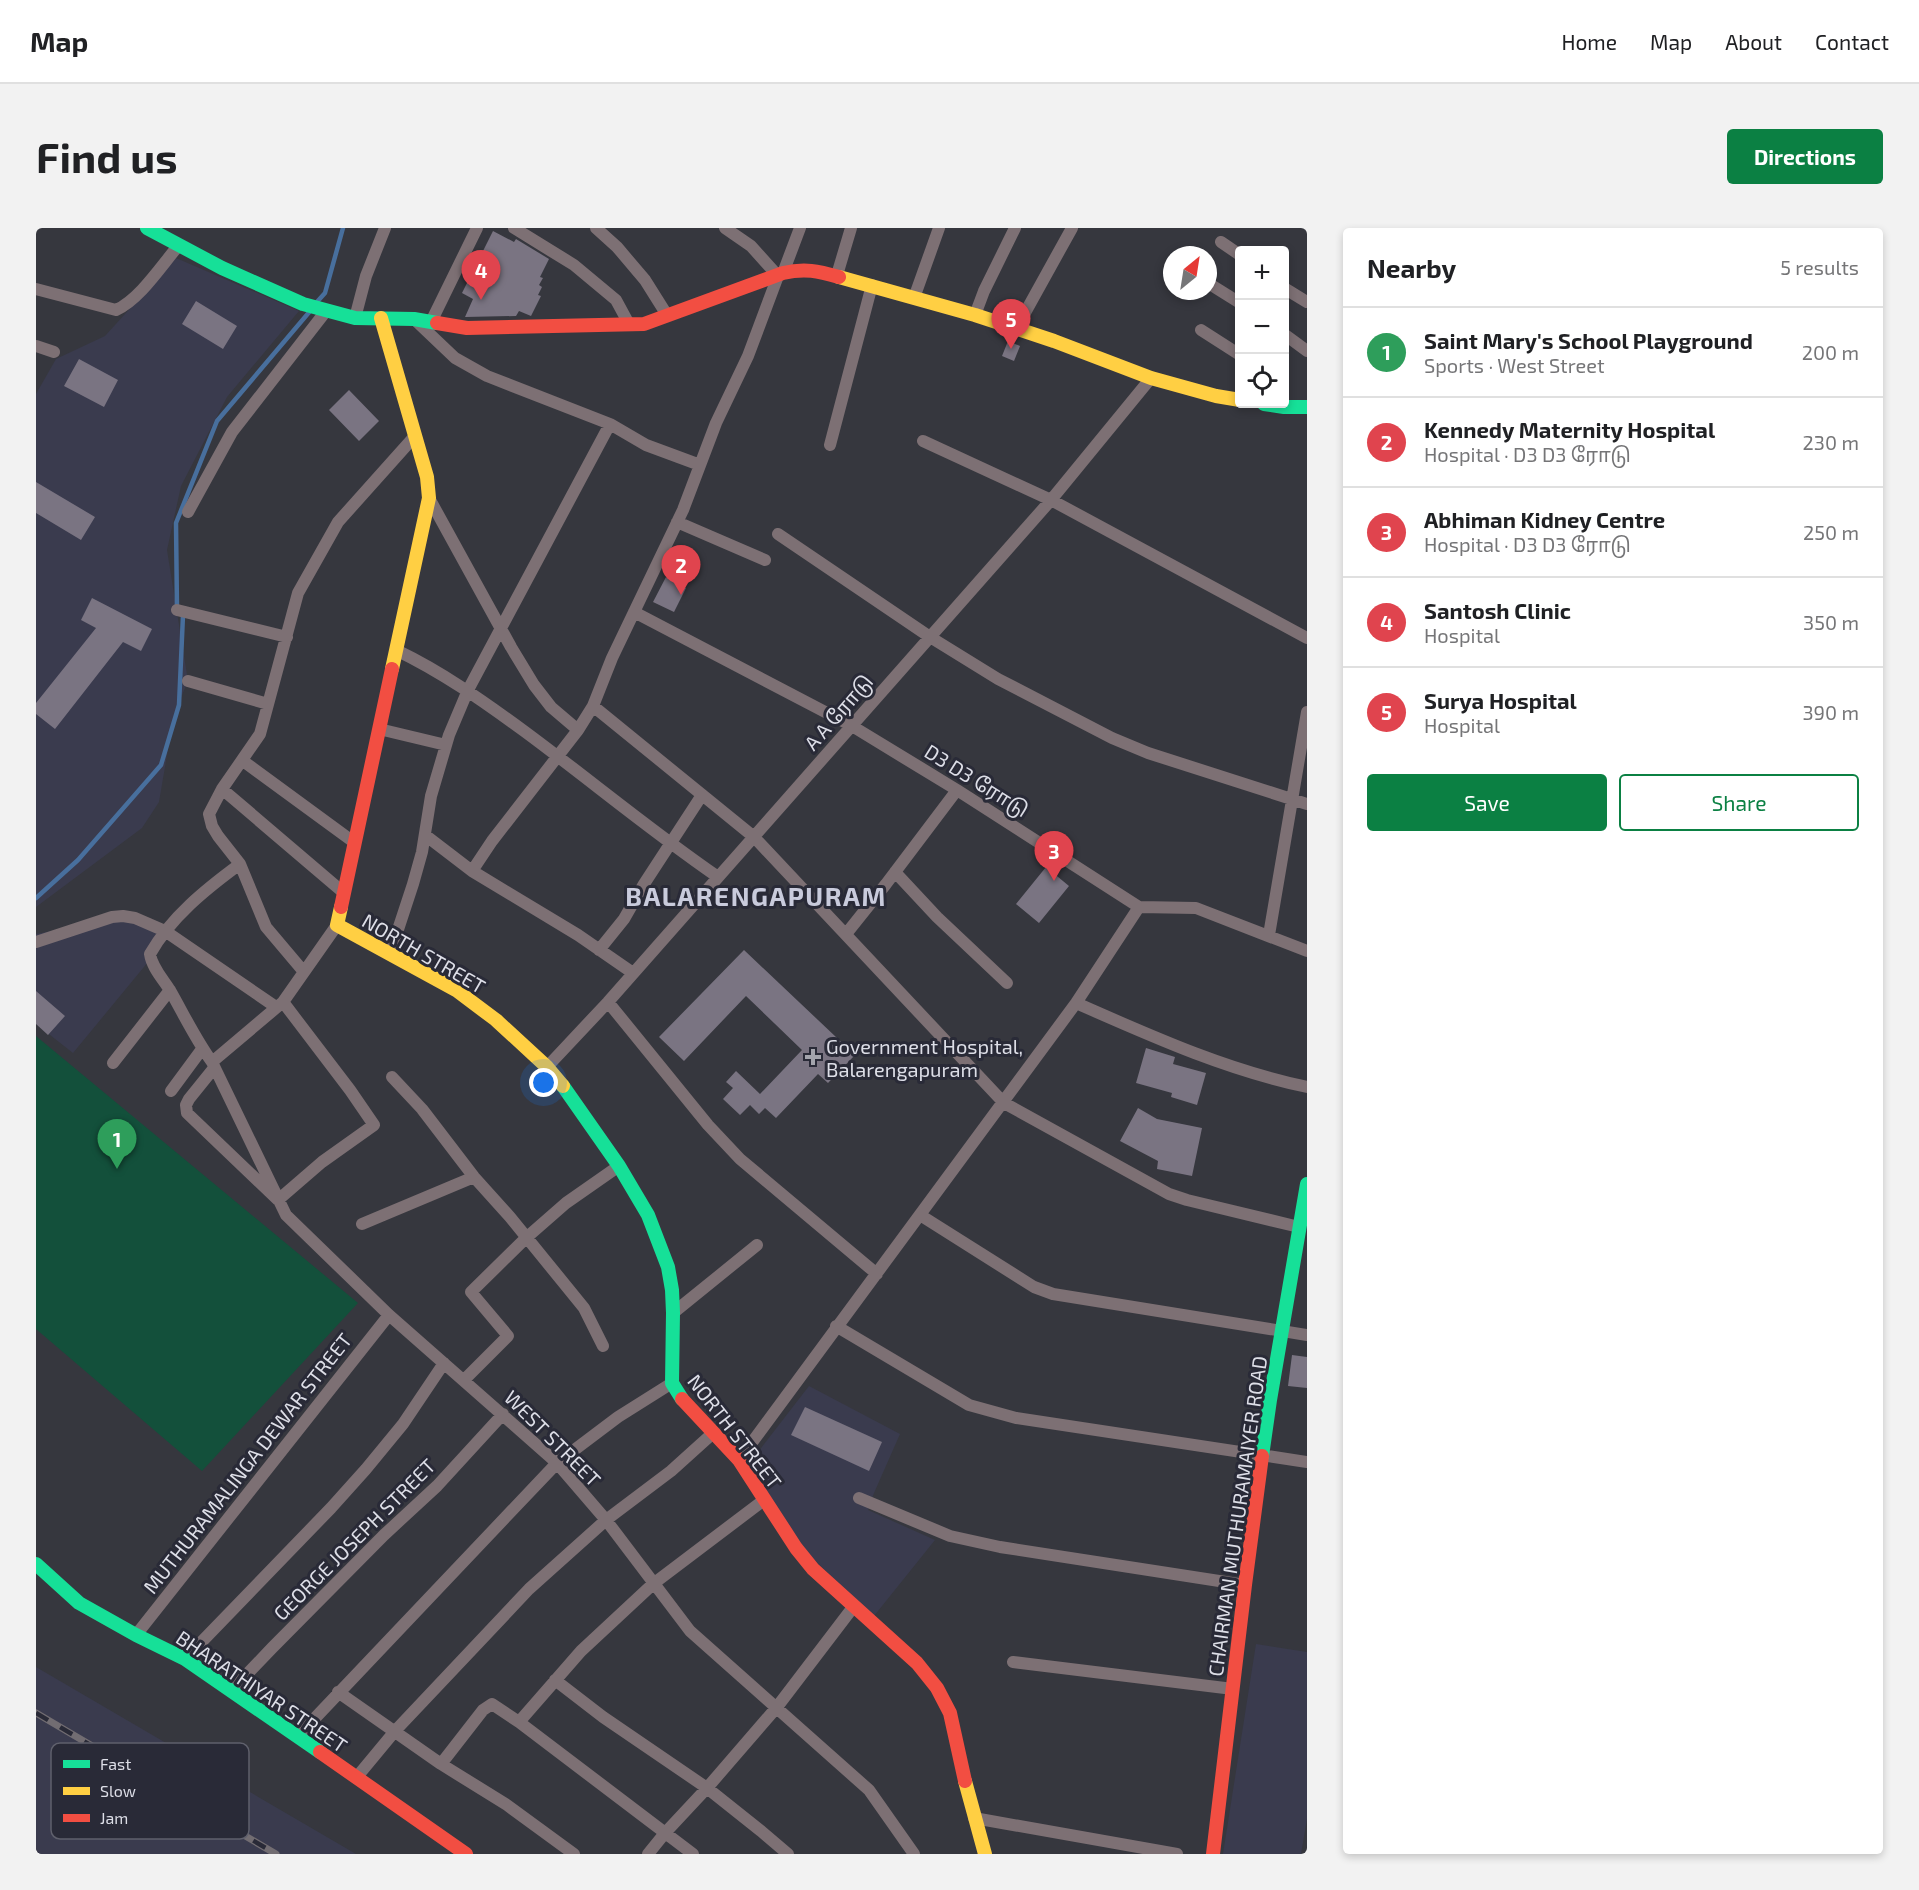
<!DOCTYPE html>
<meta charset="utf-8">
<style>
:root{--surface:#fff;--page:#f2f2f2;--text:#202124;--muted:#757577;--line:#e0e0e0;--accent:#0b8043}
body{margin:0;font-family:"Exo 2","Noto Sans Tamil",sans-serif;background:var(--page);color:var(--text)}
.controls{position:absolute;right:18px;top:18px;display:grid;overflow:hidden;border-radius:6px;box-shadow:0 3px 9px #0003}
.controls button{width:54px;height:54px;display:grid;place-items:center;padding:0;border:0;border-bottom:2px solid var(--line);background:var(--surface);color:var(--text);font:30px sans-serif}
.compass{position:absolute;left:1127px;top:18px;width:54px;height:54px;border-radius:50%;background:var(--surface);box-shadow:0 3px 9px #0003;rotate:30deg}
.you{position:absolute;left:508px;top:855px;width:21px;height:21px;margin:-15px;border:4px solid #fff;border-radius:50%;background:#1a73e8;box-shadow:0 0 0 9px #1a73e833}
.badge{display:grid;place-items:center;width:39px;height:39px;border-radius:50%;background:var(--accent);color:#fff;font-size:20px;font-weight:700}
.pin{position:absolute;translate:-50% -50px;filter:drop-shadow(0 2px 3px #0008)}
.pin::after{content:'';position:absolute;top:32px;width:21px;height:18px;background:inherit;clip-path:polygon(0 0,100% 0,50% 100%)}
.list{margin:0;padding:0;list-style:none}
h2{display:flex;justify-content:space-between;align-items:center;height:78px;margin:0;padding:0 24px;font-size:26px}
h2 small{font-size:20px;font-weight:400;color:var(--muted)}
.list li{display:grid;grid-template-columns:39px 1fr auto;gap:18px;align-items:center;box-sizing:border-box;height:90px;padding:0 24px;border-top:2px solid var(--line)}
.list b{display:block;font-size:22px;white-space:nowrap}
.list p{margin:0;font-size:20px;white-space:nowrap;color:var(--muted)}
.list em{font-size:20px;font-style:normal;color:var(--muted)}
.actions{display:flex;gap:12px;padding:18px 24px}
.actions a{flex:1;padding:14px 0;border:2px solid var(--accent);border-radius:6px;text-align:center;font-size:21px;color:var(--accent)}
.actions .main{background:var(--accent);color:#fff}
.icon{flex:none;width:33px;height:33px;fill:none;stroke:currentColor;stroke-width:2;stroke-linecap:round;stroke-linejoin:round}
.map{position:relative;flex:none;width:1271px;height:1626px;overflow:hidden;border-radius:6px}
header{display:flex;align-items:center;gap:36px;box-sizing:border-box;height:84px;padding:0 30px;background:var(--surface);border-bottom:2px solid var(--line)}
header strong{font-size:28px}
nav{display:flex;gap:33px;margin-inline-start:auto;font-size:21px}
.intro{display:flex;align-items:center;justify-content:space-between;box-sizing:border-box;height:144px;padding:0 36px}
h1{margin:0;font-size:42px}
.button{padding:15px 27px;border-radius:6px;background:var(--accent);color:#fff;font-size:21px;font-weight:700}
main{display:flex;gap:36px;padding:0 36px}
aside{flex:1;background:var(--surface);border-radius:6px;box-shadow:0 3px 9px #0003}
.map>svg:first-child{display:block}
.built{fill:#3a3b4e}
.green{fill:#13503b}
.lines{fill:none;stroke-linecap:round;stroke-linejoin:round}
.stream{stroke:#486f9d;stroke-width:4.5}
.building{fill:#7a7482}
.street{stroke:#7d7074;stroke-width:12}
.fast{stroke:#16e098;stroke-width:14}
.slow{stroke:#ffcf43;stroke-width:14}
.jam{stroke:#f24e42;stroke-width:14}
.rail-casing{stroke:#726d72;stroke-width:7}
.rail{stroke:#292a37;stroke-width:4.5;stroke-dasharray:14;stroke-linecap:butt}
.poi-dot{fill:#a3a4ac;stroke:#292a37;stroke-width:2}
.labels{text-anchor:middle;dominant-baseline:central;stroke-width:6;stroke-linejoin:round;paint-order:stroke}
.street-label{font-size:20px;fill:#dddee7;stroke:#292a37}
.poi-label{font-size:20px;fill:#dddee7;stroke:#292a37;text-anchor:start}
.district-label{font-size:26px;font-weight:bold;letter-spacing:1.5px;fill:#c9cbdc;stroke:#292a37}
.key{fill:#292a37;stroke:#5f606c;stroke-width:1.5}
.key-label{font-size:16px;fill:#dddee7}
</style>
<header>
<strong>Map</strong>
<nav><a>Home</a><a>Map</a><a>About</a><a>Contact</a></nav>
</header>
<div class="intro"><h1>Find us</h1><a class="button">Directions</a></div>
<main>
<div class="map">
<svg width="1271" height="1626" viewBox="0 0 1271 1626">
<rect width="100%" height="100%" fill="#36373e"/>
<!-- built -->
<path class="built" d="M140,30L263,83L191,169L145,258L131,322L152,453L138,486L123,574L106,600L0,679V166L20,131L69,108Z
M74,692H87L108,698L131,711L37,825L0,796V706Z
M773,1158L864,1206L838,1265L832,1282L899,1312L838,1388L775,1329L714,1244L715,1233Z
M1220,1416L1271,1424V1591L1265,1626H1187Z
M0,1439L320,1626H0Z"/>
<!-- green -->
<path class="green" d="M0,808L322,1075L166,1243L0,1101Z"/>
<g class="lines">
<!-- stream -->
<path class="stream" d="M280,75L289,65L307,0
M0,670L42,632L125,537L143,477L147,387L141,382L140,295L181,193L275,82"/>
</g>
<!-- building -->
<path class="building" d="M457,3L478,14L480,11L513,31L504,49L507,50L503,57L506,59L502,67L505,68L495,88L483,83L480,88L429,89L437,71L426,65Z
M160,73L201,98L187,121L146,96Z
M972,113L984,118L978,133L966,128Z
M43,131L82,152L68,179L28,158Z
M313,162L343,193L323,213L293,182Z
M0,254L59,289L45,312L0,285Z
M630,349L650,360L638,384L617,374Z
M56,370L116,401L105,423L87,414L19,501L0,486V475L60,400L45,392Z
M1010,639L1033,658L1003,695L980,676Z
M708,722L819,827L792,855L782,846L740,890L729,880L723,886L714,877L704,887L687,871L697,860L690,854L700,843L724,866L766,822L710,768L648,833L623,809Z
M0,763L29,788L12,807L0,796Z
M1110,820L1139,829L1137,836L1170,845L1161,877L1135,869L1136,865L1100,855Z
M1102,880L1121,891L1166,900L1156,948L1121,941L1122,933L1084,913Z
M1256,1127L1271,1129V1160L1252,1158Z
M769,1179L846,1214L833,1243L755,1207Z"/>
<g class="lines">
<!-- street -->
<path class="street" d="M478,0L538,37L580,72L593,96
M560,0L581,19L609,52L631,87
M1185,14L1204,27
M747,45L764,0
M801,47L815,0
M1172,55L1204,75
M1248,60L1271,74
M0,61L80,82C104,71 125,38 143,17
M878,70L903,0
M939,87L948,63L979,0
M319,90L330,48L349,0
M378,91L419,130L451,148L574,196
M395,94L441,0
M980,101L1036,0
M1165,102L1204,127
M1248,106L1271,123
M0,118L18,124
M887,213L1015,272L1271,410
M794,217L836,57
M393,270L475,419L498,457L515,479L542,502
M152,284L196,204L290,83
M641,294L729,332
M742,306L894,409L962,451L1076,510L1112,525L1271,576
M141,382L251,409
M598,384L816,498L921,562L1103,679L1160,680L1271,723
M360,422C406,444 447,473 488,503C553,551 615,603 682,649
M152,453L232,476
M557,478L718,609L968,875L1133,966L1151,972L1263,999
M343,501L410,517
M207,533L319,615
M186,561L308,665
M389,607L436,643L542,707L597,745
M204,636C170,661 135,689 114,726C116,740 128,752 135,764C148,787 160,812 176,834L250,987L353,1087L521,1235L570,1292L654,1403L833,1562L878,1626
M436,643L456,613L542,502L557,478L576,430L647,282L680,195L712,128L742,48L715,18L689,0
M859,644L901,689L971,755
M810,706L850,656L921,562
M1233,707L1271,484
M0,714L76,689L87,688L99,690L129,703L240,779
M563,722L588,691L608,656L666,567
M354,726L377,656L386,624L395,568L413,507L432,462L574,196L610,217L664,237
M268,744L230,699L204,636L182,608L176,598L173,586L186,561L224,506L262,365L302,294L378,209
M572,774L672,897L704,931L841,1046
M1040,775C1115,808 1190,842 1271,859
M176,834L247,774L301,697
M77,835L134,762
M511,839L572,774L1015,272L1115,150
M178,840L153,871L150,877L151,885L242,972L286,934L338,897L314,862L247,774
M356,849L386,881L438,949L474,989L548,1080L567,1118
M135,863L166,821
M884,987L998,1059L1017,1066L1271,1107
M326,996L438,949
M637,1085L721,1017
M800,1098L933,1177L980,1190L1271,1234
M428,1152L472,1108L435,1064L490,1010L530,975L583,938
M703,1232L1040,775L1103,679
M823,1270L914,1308L964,1319L1209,1357
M100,1407L353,1087
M149,1431L295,1280L330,1241L367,1196L408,1135
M977,1434L1197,1461
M519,1452L567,1489L671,1560L725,1603L752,1626
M196,1462L236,1420L348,1307L401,1258L467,1186
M302,1464L405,1536L471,1577L538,1626
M483,1494L545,1423L617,1356L728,1272
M262,1508L521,1235L582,1189L636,1155
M405,1536L447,1482L456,1476L483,1494L657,1626
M320,1550L359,1503L493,1361L570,1292L635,1243L676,1206
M938,1590L1141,1626
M612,1626L629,1605L671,1560L741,1479L818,1378"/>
<!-- fast -->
<path class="fast" d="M111,0L186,40L267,76L319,90L378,91L401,95
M1228,176L1248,179H1271
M527,858L583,938L612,987L632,1039L636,1062L637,1085L636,1155L646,1171
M1226,1228L1234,1172L1271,956
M0,1336L43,1375L100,1407L149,1431L284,1524"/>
<!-- slow -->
<path class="slow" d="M803,49L939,87L1018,113L1115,150L1180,168L1204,172
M345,90L391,249L393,270L356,441
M305,679L301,697L420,762L460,792L511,839L527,858
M929,1553L949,1626"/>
<!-- jam -->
<path class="jam" d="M401,95L431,100L608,96L747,45C769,40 782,43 803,49
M305,679L356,441
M646,1171L703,1232L760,1320L777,1341L881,1435L901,1460L914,1485L929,1553
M284,1524L430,1626
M1177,1626L1209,1357L1226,1228"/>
<defs>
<path id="rail" d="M0,1485L240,1626"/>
</defs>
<!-- rail casing -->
<use href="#rail" class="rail-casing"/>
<!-- rail -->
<use href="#rail" class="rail"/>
</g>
<!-- markers -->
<path class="poi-dot" d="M774 820h6v6h6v6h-6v6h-6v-6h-6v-6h6z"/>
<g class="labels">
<!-- street labels -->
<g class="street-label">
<text transform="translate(802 484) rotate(-49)">A A ரோடு</text>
<text transform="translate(941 552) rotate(32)">D3 D3 ரோடு</text>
<text transform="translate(388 725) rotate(30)">NORTH STREET</text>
<text transform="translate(699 1203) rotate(52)">NORTH STREET</text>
<text transform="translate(517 1210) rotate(45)">WEST STREET</text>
<text transform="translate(211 1235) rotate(-52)">MUTHURAMALINGA DEWAR STREET</text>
<text transform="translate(1201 1288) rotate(-82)">CHAIRMAN MUTHURAMAIYER ROAD</text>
<text transform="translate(318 1311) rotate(-45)">GEORGE JOSEPH STREET</text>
<text transform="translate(226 1463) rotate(34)">BHARATHIYAR STREET</text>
</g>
<!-- poi labels -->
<g class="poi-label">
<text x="790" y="818">Government Hospital,<tspan x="790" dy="23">Balarengapuram</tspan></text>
</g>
<!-- district labels -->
<g class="district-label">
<text x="720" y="667">BALARENGAPURAM</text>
</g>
</g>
<!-- legend -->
<rect x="15" y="1515" width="198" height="96" rx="9" class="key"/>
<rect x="27" y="1532" width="27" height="8" fill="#16e098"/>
<rect x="27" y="1559" width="27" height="8" fill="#ffcf43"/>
<rect x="27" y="1586" width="27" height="8" fill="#f24e42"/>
<g class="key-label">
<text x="64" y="1542">Fast</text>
<text x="64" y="1569">Slow</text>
<text x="64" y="1596">Jam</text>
</g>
</svg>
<div class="controls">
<button>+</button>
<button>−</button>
<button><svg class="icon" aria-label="locate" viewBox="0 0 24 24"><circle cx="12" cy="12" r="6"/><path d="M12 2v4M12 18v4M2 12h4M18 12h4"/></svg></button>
</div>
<svg class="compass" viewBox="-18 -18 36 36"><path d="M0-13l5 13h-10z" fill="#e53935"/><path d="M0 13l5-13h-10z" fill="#757577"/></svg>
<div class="you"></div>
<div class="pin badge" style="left:81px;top:941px;background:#2e9e5b">1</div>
<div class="pin badge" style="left:645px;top:367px;background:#e0444e">2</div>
<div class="pin badge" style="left:1018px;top:653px;background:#e0444e">3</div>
<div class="pin badge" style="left:445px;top:72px;background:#e0444e">4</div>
<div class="pin badge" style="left:975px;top:121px;background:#e0444e">5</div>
</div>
<aside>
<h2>Nearby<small>5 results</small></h2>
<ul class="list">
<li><span class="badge" style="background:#2e9e5b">1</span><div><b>Saint Mary's School Playground</b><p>Sports · West Street</p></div><em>200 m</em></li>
<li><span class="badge" style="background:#e0444e">2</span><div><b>Kennedy Maternity Hospital</b><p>Hospital · D3 D3 ரோடு</p></div><em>230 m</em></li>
<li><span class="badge" style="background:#e0444e">3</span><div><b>Abhiman Kidney Centre</b><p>Hospital · D3 D3 ரோடு</p></div><em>250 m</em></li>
<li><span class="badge" style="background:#e0444e">4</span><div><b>Santosh Clinic</b><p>Hospital</p></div><em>350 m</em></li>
<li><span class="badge" style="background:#e0444e">5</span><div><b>Surya Hospital</b><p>Hospital</p></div><em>390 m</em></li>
</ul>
<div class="actions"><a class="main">Save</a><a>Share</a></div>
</aside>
</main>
